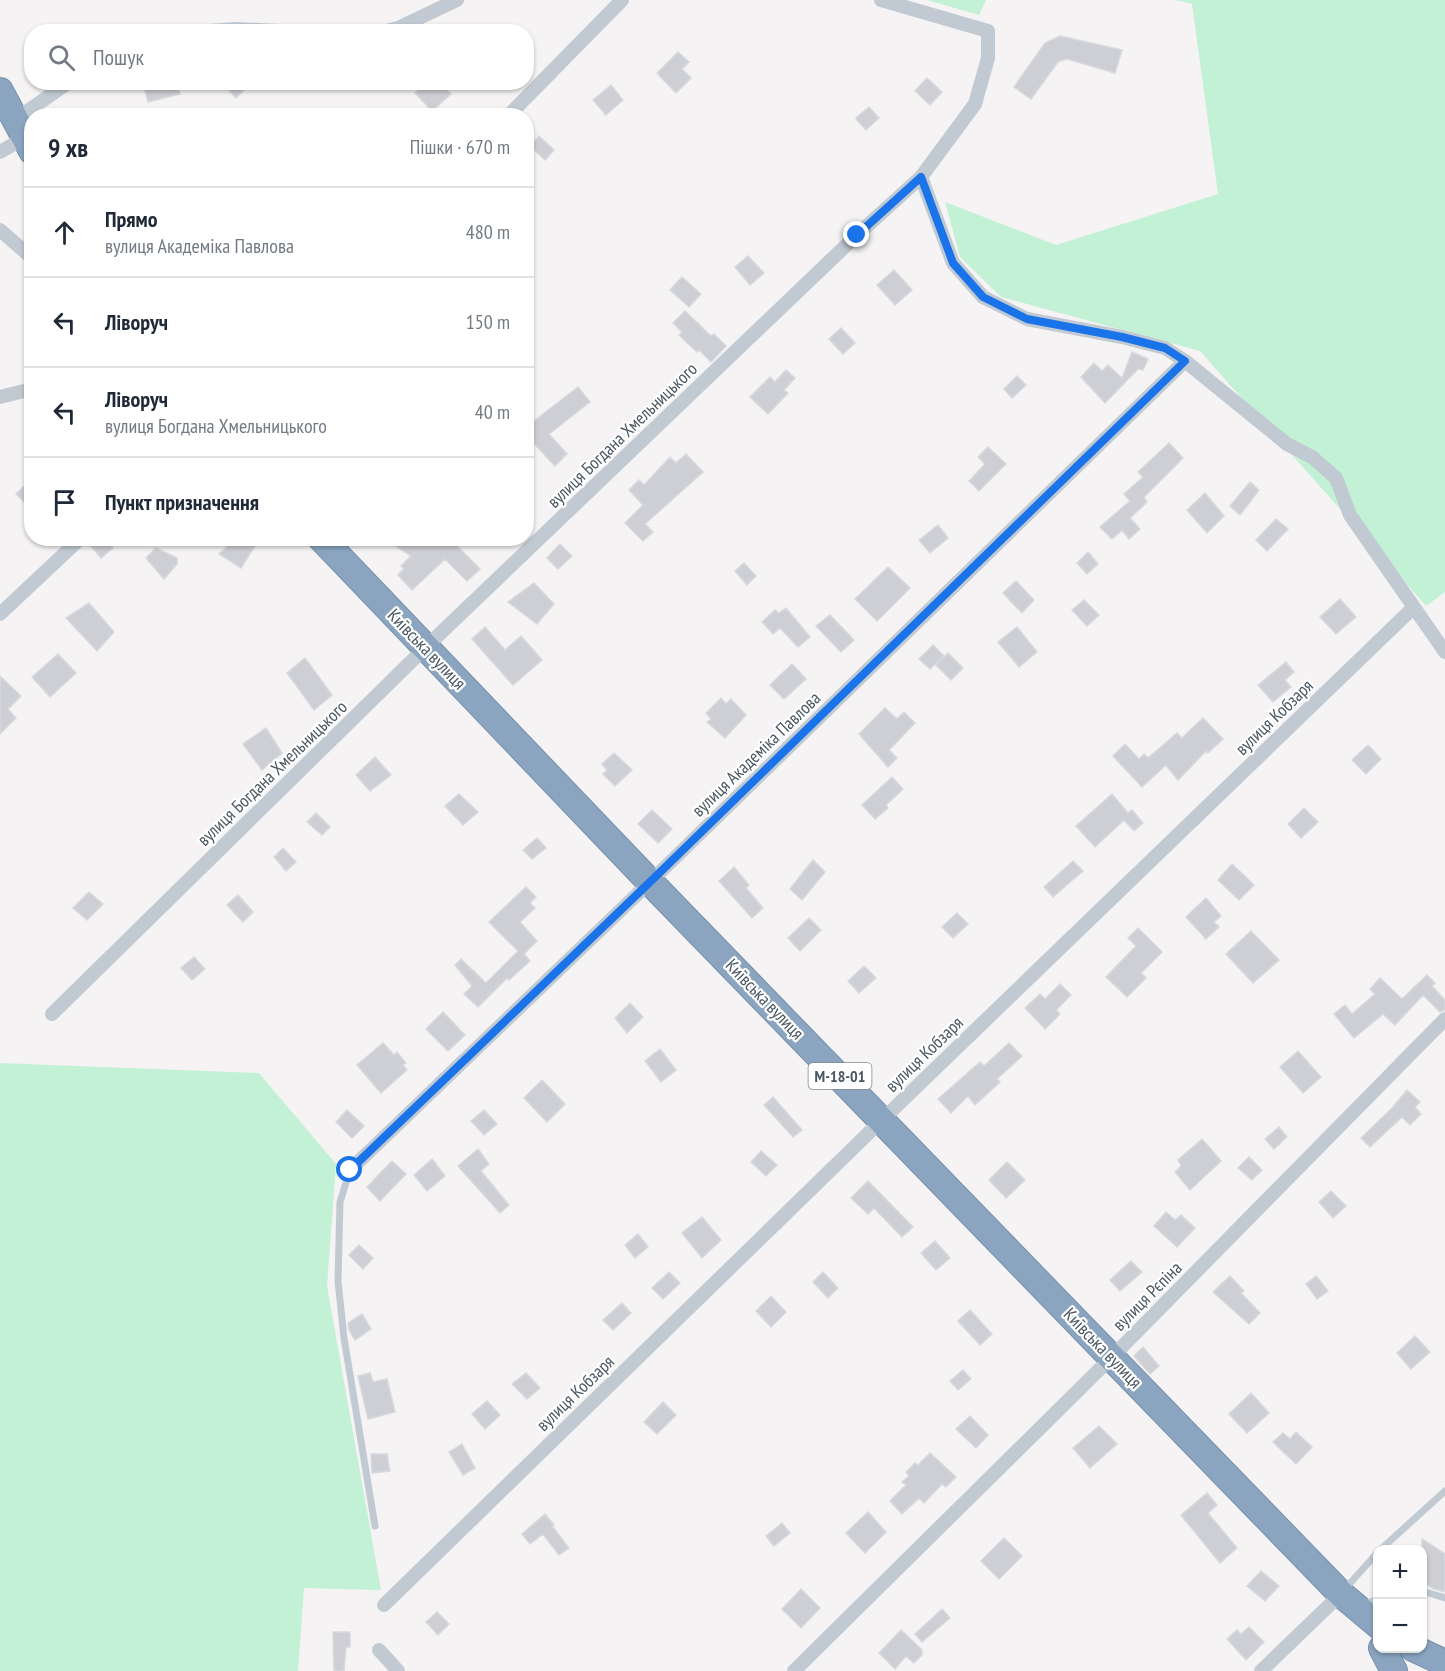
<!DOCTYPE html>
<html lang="uk">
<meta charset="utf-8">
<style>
:root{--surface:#fff;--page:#f2f2f3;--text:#1f2937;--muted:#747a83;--line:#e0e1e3}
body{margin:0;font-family:"PT Sans Narrow",sans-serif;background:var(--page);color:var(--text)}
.controls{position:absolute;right:18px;bottom:18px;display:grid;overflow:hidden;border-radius:12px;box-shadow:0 2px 4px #0004}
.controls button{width:54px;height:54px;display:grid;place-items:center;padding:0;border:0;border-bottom:2px solid var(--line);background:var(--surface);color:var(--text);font:30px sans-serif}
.stop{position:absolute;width:18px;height:18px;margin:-14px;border:4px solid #1a73e8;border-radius:50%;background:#fff}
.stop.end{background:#1a73e8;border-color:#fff;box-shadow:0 2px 6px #0008}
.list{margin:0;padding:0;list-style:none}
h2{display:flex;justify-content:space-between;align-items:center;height:78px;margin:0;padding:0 24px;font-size:26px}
h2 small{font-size:20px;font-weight:400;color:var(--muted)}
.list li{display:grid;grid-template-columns:39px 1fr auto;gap:18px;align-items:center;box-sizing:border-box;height:90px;padding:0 24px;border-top:2px solid var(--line)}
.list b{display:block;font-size:22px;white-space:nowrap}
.list p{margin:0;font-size:20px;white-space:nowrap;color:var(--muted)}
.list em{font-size:20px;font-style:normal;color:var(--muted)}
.icon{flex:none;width:33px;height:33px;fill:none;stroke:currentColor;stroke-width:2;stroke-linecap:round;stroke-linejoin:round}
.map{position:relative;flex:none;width:1445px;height:1671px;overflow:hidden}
.search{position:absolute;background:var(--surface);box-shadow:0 2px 4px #0004;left:24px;top:24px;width:510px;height:66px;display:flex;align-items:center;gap:15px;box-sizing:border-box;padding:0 21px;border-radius:24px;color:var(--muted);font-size:22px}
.panel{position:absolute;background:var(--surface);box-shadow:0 2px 4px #0004;left:24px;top:108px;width:510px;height:438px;border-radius:24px}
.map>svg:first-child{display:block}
.green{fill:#c3f1d5}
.building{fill:#cdcfd5;stroke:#d7d9de;stroke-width:1.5}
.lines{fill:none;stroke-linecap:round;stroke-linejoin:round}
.highway-casing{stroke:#7690ad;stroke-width:28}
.lane{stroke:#c1cad2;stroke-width:7}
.street{stroke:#c1cad2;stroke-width:14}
.highway{stroke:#8ba5c1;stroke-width:26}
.route{stroke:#1a73e8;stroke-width:8}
.labels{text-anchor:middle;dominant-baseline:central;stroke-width:4.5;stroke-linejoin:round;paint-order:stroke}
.shield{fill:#fff;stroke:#808990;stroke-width:1.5}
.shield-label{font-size:16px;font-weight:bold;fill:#4a5661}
.street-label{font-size:18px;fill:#4a5661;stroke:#fff}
</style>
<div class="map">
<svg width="1445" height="1671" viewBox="0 0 1445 1671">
<rect width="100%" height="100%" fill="#f5f3f3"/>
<!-- green -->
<path class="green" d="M927,0H986L979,15Z
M1176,0H1445V592L1426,606L1200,351L1001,297L960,257L945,202L1056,245L1218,194L1192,4Z
M0,1063L259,1073L336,1164L327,1286L381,1590L304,1588L298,1671H0Z"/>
<!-- building -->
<path class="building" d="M1060,36L1122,50L1115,73L1067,59L1058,62L1031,99L1014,87L1045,43Z
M678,52L689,62L682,69L691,78L676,93L657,73Z
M927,78L942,92L930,105L915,91Z
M143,82H177L180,94L148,102Z
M221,82H252L236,98Z
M427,82H440L451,94L432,111L415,93Z
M611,85L623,100L606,115L593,100Z
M869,107L879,118L866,130L856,119L857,117Z
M539,136L554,150L545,160L530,146Z
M748,256L764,273L750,285L735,267Z
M894,270L912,290L895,305L877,285Z
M682,277L701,294L689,307L670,290Z
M685,311L711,336L714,334L726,346L711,362L699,350L697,352L679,335L682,332L673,323Z
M841,328L855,343L843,354L829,339Z
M1132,352L1148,359L1143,370L1138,369L1105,403L1081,377L1094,363L1102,371L1108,365L1122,378Z
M786,370L795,378L784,390L788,393L768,414L750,397L770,377L775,382Z
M1017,376L1026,385L1012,398L1004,389Z
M578,387L590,402L549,434L567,454L555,466L526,435V412L534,421Z
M1169,443L1183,458L1144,497L1147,502L1130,518L1140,529L1129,539L1122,530L1112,539L1100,527L1130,501L1124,494L1143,477L1138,472Z
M988,447L1006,464L979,491L969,481L985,464L978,457Z
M686,454L703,472L645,524L653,532L643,541L625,523L643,505L629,490L639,480L644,485L670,457L676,463Z
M32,478V510L16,494Z
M1250,482L1259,490L1240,515L1230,506Z
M1205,493L1224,516L1207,533L1187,510Z
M1276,519L1288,529L1267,551L1256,540Z
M938,525L948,538L930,553L919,540Z
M98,538H105L113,548L101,558L90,545Z
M237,538H260L241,568L219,554Z
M383,538H449L480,569L467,581L445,559L412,590L398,575L404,569L401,566L411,556Z
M560,544L572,556L558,569L547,558Z
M156,548L177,558V564L164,579L146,558Z
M1088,552L1098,564L1087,574L1077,563Z
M744,563L756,576L747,585L735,571Z
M888,567L910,588L877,621L855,599Z
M1016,581L1034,600L1022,613L1003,593Z
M534,583L554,604L537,624L508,602Z
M1340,599L1356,617L1336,634L1320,617Z
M1084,600L1099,615L1087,626L1072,610Z
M89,603L114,632L97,651L66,618Z
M786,608L810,637L798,647L780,628L773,634L762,622L775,610L779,613Z
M830,615L854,640L841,652L816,626Z
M485,627L505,650L521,636L542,660L513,685L472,639Z
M1017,627L1037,652L1019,667L998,642Z
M933,645L944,656L930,669L919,659Z
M948,653L963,668L951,680L936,665Z
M58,654L76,673L50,697L32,677Z
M305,658L332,695L314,710L287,673Z
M1286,662L1294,672L1285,680L1291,687L1273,702L1258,685Z
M792,664L806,679L784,699L770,685Z
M0,676L21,696L8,709L16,718L0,734Z
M721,698L726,704L731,699L746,715L725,738L707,722L711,719L706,713Z
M885,708L897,719L904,712L915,723L889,750L897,758L888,767L859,734Z
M1203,718L1223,739L1208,753L1206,751L1178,780L1166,765L1142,787L1113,756L1125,744L1139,759L1144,754L1148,758L1177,733L1182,738Z
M266,728L282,753L262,770L243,744Z
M1368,745L1381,759L1366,774L1352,760Z
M614,753L632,770L615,786L603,774L607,770L602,764Z
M375,757L391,775L370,791L356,775Z
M892,777L903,789L886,805L888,808L875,819L862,805Z
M459,794L478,812L463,825L445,806Z
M1112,794L1128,813L1132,810L1143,823L1134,831L1124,820L1095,847L1076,826Z
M1304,808L1318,822L1301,838L1288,824Z
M652,810L672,829L658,843L638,824Z
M316,813L330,827L322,835L307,822Z
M537,838L546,848L532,859L523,850Z
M283,848L296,862L286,871L274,857Z
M813,860L825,872L802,900L790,889Z
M1073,861L1083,871L1053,897L1044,887Z
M1232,864L1254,885L1239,900L1218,880Z
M734,867L749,885L746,888L763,908L752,918L719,881Z
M526,887L536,897L530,903L535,908L520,922L537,941L524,954L530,961L509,980L507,978L478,1007L464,994L472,986L455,965L461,959L486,983L518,951L489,922Z
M89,892L103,904L87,920L73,908Z
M238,895L253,912L243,922L227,905Z
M1206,898L1221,916L1214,922L1219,927L1206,939L1186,917Z
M957,913L968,924L953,938L942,927Z
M809,918L821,930L800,951L788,938Z
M1138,928L1162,952L1141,973L1146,978L1127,997L1106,977L1136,946L1128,938Z
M1251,931L1279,960L1253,983L1226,954Z
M194,957L205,969L192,980L181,968Z
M864,966L876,978L859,993L848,981Z
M1427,975L1435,983L1432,986L1445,1000V1010L1440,1012L1423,995L1395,1025L1383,1014L1354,1038L1334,1014L1345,1005L1352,1014L1375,994L1370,989L1380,978L1402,999Z
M1060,984L1071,995L1056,1010L1060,1014L1045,1029L1025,1008L1040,994L1045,999Z
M630,1003L643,1017L627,1033L615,1018Z
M443,1012L465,1035L448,1051L426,1029Z
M383,1043L394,1055L397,1052L406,1063L403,1065L407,1070L381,1093L357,1065Z
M1009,1043L1022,1056L997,1079L1000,1082L975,1105L968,1096L951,1113L938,1099L980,1062L984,1066Z
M660,1049L676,1070L661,1082L645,1061Z
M1298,1051L1321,1077L1303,1093L1280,1067Z
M542,1080L565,1104L547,1122L524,1098Z
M1407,1090L1420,1102L1415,1107L1421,1114L1410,1125L1402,1117L1370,1147L1361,1138L1392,1108Z
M773,1097L802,1130L793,1137L764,1105Z
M347,1110L364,1126L352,1138L336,1122Z
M484,1110L497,1124L484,1135L471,1121Z
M1279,1127L1287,1137L1274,1149L1265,1139Z
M1202,1139L1221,1161L1190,1190L1175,1172L1181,1166L1178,1160Z
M478,1149L489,1164L481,1171L509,1205L500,1213L458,1166Z
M761,1151L777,1165L766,1176L751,1162Z
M1249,1157L1262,1170L1252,1180L1238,1168Z
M432,1159L445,1176L427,1191L414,1175Z
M392,1161L406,1174L380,1201L367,1187Z
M1007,1162L1025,1180L1006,1198L989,1180Z
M868,1181L913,1227L902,1237L874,1208L868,1214L851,1198Z
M1331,1191L1346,1206L1333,1218L1319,1202Z
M1166,1212L1175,1220L1181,1215L1195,1228L1177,1247L1154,1226Z
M702,1217L721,1240L702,1258L682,1233Z
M638,1234L648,1247L635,1258L625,1245Z
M935,1241L950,1258L936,1270L921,1253Z
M359,1245L373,1258L363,1269L349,1255Z
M1131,1261L1142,1272L1120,1291L1110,1280Z
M669,1272L680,1283L663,1299L652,1288Z
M823,1272L838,1288L828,1298L813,1282Z
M1230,1276L1244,1291L1241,1293L1260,1313L1249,1324L1213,1292Z
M1316,1276L1328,1291L1317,1299L1306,1284Z
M771,1296L786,1312L771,1327L756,1311Z
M622,1303L631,1313L613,1330L603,1320Z
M970,1310L992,1334L980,1345L958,1321Z
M362,1314L371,1329L355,1340L349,1330L348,1323Z
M1415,1336L1430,1352L1411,1369L1397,1353Z
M1143,1347L1159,1366L1150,1374L1134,1356Z
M963,1370L971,1379L958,1390L950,1381Z
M370,1373L373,1382L387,1379L395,1412L368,1419L358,1376Z
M526,1373L540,1388L527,1399L512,1384Z
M1251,1393L1269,1413L1247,1433L1229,1414Z
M487,1401L500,1415L485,1429L472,1414Z
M663,1402L676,1415L657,1434L644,1422Z
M970,1416L988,1435L976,1448L956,1429Z
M1099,1426L1117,1444L1090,1468L1073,1448Z
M1296,1432L1312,1447L1296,1464L1273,1442L1283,1433L1290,1439Z
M462,1444L475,1468L463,1475L449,1452Z
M930,1453L956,1477L946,1487L942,1484L924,1503L919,1498L902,1514L890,1501L906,1485L902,1482L909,1476L906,1472L915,1463L918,1465Z
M371,1454H387L390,1471L372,1473Z
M1207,1493L1217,1505L1208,1513L1237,1548L1220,1563L1181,1515Z
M868,1512L886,1532L865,1553L846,1533Z
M545,1514L554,1525L552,1526L569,1548L559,1555L543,1534L530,1544L522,1534Z
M782,1523L790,1533L774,1546L766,1536Z
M1004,1538L1022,1556L999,1579L981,1561Z
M1422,1539L1445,1554V1592L1434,1589L1422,1581Z
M1261,1571L1279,1586L1265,1601L1247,1586Z
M801,1589L820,1608L801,1628L782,1609Z
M942,1609L950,1618L922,1642L915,1634Z
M437,1612L449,1624L438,1635L426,1622Z
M1249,1627L1264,1642L1246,1660L1227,1639L1237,1630L1241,1634Z
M901,1630L922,1650V1655L914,1663L906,1656L895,1669L879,1653Z
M333,1632H350V1647H346L344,1671H334Z"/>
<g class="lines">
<defs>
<path id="highway" d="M0,91L32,151
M321,538L650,882L1341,1594L1378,1625
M1382,1648L1394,1671
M1413,1648L1445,1663"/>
</defs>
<!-- highway casing -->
<use href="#highway" class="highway-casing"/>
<!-- lane -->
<path class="lane" d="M350,1170L340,1202L338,1281L344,1338L375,1526
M1380,1550L1445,1491
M1344,1590L1378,1552
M1422,1591L1445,1598
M1363,1604L1378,1600"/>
<!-- street -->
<path class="street" d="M198,32L235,29L301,32
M382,32L398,28L457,0
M508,116L622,0
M15,120L69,82
M0,152L24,138
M921,177L953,263L983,297L1027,319L1122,337L1165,348L1185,361L1287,444L1312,457L1336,478L1350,515L1445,652
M0,230L32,258
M0,397L32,389
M0,614L81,538
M52,1014L426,647L857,235L921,177L975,104L988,58V31L881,0
M350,1170L650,882L1185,361
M384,1605L882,1120L1414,607
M379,1650L398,1671
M794,1671L1112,1357L1445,1019
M1261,1671L1341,1594"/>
<!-- highway -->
<use href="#highway" class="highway"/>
</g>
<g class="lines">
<!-- route -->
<path class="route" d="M350,1170L650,882L1185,361L1165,348L1122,337L1027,319L983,297L953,263L921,177L857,235"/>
</g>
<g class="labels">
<!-- shield labels -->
<rect class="shield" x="808.5" y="1063" width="63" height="26" rx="4.5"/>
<g class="shield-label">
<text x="840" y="1076">М-18-01</text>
</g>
<!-- street labels -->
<g class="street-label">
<text transform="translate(622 435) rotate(-44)">вулиця Богдана Хмельницького</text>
<text transform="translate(427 649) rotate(46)">Київська вулиця</text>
<text transform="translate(1274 717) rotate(-44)">вулиця Кобзаря</text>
<text transform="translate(756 754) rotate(-44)">вулиця Академіка Павлова</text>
<text transform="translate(272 773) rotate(-44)">вулиця Богдана Хмельницького</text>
<text transform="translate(765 999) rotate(46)">Київська вулиця</text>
<text transform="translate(924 1054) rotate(-44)">вулиця Кобзаря</text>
<text transform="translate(1147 1296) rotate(-45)">вулиця Рєпіна</text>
<text transform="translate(1103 1348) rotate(46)">Київська вулиця</text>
<text transform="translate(575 1393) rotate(-44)">вулиця Кобзаря</text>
</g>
</g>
</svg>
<div class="controls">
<button>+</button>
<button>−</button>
</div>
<div class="stop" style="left:350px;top:1170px"></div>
<div class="stop end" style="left:857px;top:235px"></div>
<div class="search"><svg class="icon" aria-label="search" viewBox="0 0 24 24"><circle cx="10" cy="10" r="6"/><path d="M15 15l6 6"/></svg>Пошук</div>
<section class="panel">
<h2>9 хв<small>Пішки · 670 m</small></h2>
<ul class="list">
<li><svg class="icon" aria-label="ahead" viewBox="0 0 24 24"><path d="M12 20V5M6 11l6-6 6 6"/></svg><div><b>Прямо</b><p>вулиця Академіка Павлова</p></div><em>480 m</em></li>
<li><svg class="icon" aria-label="left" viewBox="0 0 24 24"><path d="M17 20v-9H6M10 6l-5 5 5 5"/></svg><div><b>Ліворуч</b></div><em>150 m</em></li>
<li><svg class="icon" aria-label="left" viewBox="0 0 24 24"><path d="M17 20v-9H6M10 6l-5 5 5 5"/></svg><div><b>Ліворуч</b><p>вулиця Богдана Хмельницького</p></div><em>40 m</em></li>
<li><svg class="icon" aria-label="arrive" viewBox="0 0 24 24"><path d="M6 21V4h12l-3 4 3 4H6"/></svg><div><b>Пункт призначення</b></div></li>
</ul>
</section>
</div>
